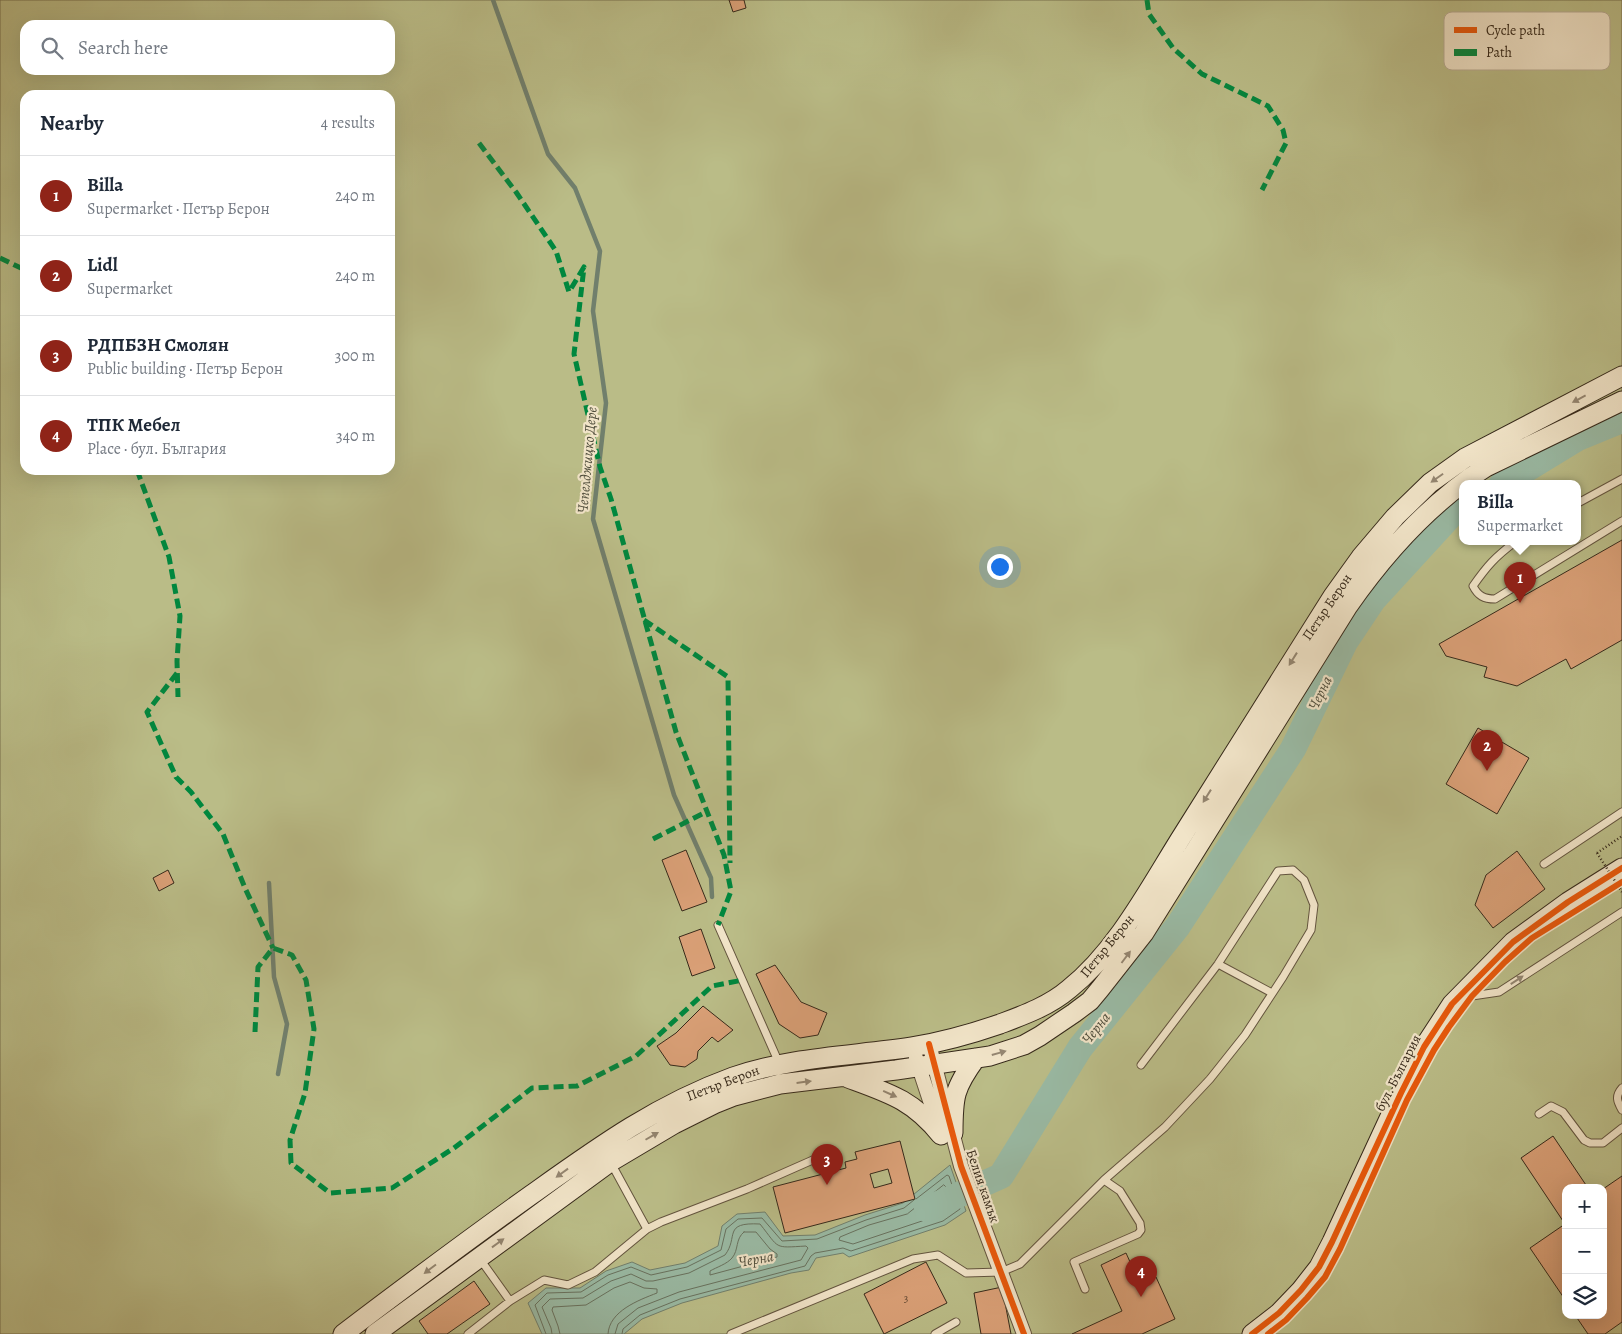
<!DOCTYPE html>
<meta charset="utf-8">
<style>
:root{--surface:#fff;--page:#f6f6f7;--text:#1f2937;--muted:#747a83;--line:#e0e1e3;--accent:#8f2418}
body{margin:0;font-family:Alegreya,serif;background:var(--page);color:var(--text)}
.controls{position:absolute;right:15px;bottom:15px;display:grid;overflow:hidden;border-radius:10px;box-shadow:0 5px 20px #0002}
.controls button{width:45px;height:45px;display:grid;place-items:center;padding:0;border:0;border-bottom:1px solid var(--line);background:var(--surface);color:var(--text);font:25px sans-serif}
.you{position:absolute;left:999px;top:566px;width:18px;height:18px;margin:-12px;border:4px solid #fff;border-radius:50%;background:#1a73e8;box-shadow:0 0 0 8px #1a73e833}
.badge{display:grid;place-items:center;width:32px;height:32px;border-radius:50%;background:var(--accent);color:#fff;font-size:16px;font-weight:700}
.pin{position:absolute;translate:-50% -41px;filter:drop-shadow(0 1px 2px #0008)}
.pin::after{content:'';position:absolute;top:26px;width:18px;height:15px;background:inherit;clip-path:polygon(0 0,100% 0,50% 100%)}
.popup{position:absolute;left:1459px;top:480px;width:122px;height:65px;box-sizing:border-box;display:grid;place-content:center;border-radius:10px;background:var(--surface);filter:drop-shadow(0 1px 4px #0005);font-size:16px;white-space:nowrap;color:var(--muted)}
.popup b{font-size:19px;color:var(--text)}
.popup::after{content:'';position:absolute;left:50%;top:100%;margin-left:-10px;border:10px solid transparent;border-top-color:var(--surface)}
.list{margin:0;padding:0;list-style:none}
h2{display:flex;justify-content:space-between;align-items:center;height:65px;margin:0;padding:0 20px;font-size:21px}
h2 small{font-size:16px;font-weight:400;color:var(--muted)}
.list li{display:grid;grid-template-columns:32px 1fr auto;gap:15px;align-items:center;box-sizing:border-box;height:80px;padding:0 20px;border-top:1px solid var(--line)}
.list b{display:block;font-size:19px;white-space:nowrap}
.list p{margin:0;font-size:16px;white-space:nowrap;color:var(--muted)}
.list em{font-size:16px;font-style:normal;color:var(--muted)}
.icon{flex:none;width:28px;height:28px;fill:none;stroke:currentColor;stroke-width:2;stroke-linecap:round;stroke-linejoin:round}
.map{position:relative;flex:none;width:1622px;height:1334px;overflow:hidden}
.search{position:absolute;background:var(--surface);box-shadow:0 5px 20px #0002;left:20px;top:20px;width:375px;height:55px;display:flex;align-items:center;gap:12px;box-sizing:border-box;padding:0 18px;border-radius:15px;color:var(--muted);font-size:19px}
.panel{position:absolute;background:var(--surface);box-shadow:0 5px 20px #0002;left:20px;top:90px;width:375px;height:385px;border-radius:15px}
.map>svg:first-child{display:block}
.green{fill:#babc87;stroke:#787250;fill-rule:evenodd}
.water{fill:#99b9a3;stroke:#717f6c}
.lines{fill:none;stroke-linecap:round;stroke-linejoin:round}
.shore{stroke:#68715e;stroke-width:1}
.stream{stroke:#717f6c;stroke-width:4.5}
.river{stroke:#99b9a3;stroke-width:26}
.building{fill:#daa077;stroke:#36291a;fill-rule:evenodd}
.lane-casing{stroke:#63543e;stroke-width:9}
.street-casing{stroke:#63543e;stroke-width:16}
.secondary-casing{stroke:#36291a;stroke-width:21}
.path{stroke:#36291a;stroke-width:2.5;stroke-dasharray:1 2.5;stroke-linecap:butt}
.lane{stroke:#f1e4c8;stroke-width:7}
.street{stroke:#f1e4c8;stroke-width:14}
.secondary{stroke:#f1e4c8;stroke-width:19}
.path-bridge{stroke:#36291a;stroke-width:2.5;stroke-dasharray:1 2.5;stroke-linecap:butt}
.quiet{stroke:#00873e;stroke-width:5;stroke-dasharray:10 5;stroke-linecap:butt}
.cycleway-casing{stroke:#f1e4c8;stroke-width:9}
.cycleway{stroke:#e8590c;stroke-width:6}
.oneway{fill:#948671}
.labels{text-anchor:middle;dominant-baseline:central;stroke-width:4.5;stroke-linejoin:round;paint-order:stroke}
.number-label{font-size:11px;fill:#5f4731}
.street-label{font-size:14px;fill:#36291a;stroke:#f1e4c8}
.water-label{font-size:15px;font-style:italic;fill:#4f4d3c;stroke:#f1e4c8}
.key{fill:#f1e4c8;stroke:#b9ac94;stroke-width:1}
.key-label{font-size:14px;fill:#36291a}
</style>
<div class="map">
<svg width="1622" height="1334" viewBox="0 0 1622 1334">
<rect width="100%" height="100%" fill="#e9d5ab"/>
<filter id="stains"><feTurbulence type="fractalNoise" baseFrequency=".004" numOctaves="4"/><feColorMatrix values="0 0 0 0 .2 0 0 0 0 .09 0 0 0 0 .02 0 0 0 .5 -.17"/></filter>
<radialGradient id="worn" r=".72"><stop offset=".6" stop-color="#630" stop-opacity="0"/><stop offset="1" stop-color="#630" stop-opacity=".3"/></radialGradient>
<!-- green -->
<path class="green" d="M0,0H1622V1334H0ZM25,25H390V70H25ZM25,95H390V470H25ZM1462,484H1578V542H1462ZM1566,1188H1603V1315H1566Z"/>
<!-- water -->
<path class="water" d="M950,1165L966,1211L945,1225L849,1257L843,1253L816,1258L809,1270L791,1273L682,1303L642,1319L624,1334H542L528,1303L546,1288H580L606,1271L632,1262L650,1270L685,1263L718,1246L722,1226L737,1214L765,1212L783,1236L815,1235L865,1215L903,1203Z"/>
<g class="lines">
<!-- shore -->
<path class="shore" d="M944,1185L946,1187L952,1206L940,1215L853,1244L839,1240L840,1237L869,1225L907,1214Z
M744,1232H756L770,1249L777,1254V1257L710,1275V1271C717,1267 727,1264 732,1258C739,1250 735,1239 744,1232Z
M546,1334L535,1305L547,1293L581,1292L608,1275L631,1267L651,1275L687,1267L721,1250L726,1229L738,1219L762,1218L782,1241L817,1239L866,1220L904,1208L914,1200
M552,1334L551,1328L542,1307L550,1299L583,1298L611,1281L631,1274L646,1281H653L689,1273L725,1255C739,1237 722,1222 760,1224C780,1249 773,1248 806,1246L808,1248L801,1260L679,1292L638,1308L618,1324L615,1334
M560,1334L558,1326L552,1310L553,1307L586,1305L614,1288L630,1282L644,1288L657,1289V1293C639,1300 609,1311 608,1334
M622,1334L623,1329L640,1315L680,1299L805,1266L811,1256L815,1253L843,1248L851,1251L943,1221L960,1209L949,1176L947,1175L916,1199"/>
<!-- stream -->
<path class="stream" d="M493,0L548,154L575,188L600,251L593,311L606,403L593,519L674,795L711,878L712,897
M269,883L274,977L287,1024L278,1074"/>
<!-- river -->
<path class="river" d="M1502,484L1578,438L1622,420
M927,1209L1001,1176L1080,1048L1178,926L1293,749L1345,642L1373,600L1451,515L1462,508"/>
</g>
<!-- building -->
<path class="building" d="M729,0H744L746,8L733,12Z
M1622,540V640L1571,669L1566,659L1517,686L1484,677L1487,667L1446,656L1439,644Z
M1478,728L1529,758L1497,814L1446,784Z
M686,850L707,902L682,911L662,860Z
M1517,851L1545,889L1493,928L1475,905L1486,875Z
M168,870L174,883L159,891L153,878Z
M701,929L715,968L692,976L679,937Z
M775,965L801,1002L827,1013L818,1035L800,1038L779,1024L756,974Z
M703,1006L733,1030L718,1042L712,1037L698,1051L697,1059L685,1067L670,1065L657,1046L676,1033Z
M1553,1136L1588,1188H1566V1301L1530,1248L1565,1224L1521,1158Z
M900,1141L915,1199L785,1233L773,1187L846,1168L845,1162L857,1159L855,1152ZM888,1169L892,1183L874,1188L870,1174Z
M1622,1176V1322L1605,1334H1588L1575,1315H1603V1189Z
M1126,1253L1140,1284L1156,1277L1175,1319L1142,1334H1072L1122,1311L1101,1265Z
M926,1262L947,1303L884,1334L864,1294Z
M474,1281L490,1304L447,1334H428L419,1321Z
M1002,1287L1011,1334H981L974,1293Z"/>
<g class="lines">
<defs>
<path id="lane" d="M1578,503L1622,479
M1515,542C1495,557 1487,566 1473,586C1478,596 1484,599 1495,599L1622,521
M1544,864L1622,812
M718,925L779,1063
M1218,964L1272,993
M1472,996L1499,992L1622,912
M1622,1088C1615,1096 1617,1101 1622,1110
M1539,1114L1551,1106L1563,1112L1584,1140L1590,1143H1603L1622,1128
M611,1163L647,1229
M480,1259L510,1301
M1085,1289L1074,1262L1138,1234L1141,1230L1140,1223L1120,1191L1104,1180
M468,1334L510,1301L544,1280L568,1285L595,1272L647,1229L661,1222L747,1189L824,1155
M731,1334L913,1259L938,1255L966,1273L1001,1272L1020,1264L1104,1180L1165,1127L1210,1079L1245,1035L1283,977L1311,930L1314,905L1304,880L1293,870L1278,871L1218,964L1141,1065
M935,1334L956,1322"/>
<path id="street" d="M929,1044L961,1166L1024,1334
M916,1058L940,1131"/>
<path id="secondary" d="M848,1078C889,1093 913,1100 941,1135
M953,1133C953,1097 954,1088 976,1058
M343,1334C405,1287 468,1240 531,1195C597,1148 656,1105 733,1077C790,1057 852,1056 912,1047C942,1042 971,1034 1000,1024C1024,1015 1049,1006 1069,989C1118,950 1151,885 1184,833C1234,754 1283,675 1333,596L1361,557L1395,517L1430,483L1465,458L1622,376
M375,1334L610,1162L674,1124L714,1104L734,1096L780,1084L896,1070L990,1056L1024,1045L1040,1036L1074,1013L1090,1001L1100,989L1144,933L1348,606C1385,553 1431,502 1486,467L1622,401
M1252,1334L1279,1313L1301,1290L1319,1267L1332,1242L1401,1093L1424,1047L1452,1004L1513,942L1568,902L1622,868"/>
</defs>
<!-- lane casing -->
<use href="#lane" class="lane-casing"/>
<!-- street casing -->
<use href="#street" class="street-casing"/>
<!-- secondary casing -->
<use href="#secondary" class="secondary-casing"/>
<!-- path -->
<path class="path" d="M1597,853L1622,836"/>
<!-- lane -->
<use href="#lane" class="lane"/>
<!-- street -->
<use href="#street" class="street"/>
<!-- secondary -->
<use href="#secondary" class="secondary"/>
<!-- path-bridge -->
<path class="path-bridge" d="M1597,853L1622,892"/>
<!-- quiet -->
<path class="quiet" d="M1147,0L1149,14L1173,48L1202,74L1268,106L1283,130L1286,143L1262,190
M479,143L516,192L556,251L569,292L584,267L574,354L600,467L611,499L676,732L724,855L731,891L718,925
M0,258L25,270
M137,470L169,557L180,616L177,661L178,697
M644,620L728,677L730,863
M177,673L147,712L176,777L191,792L223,834L245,888L273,948
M653,839L708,811
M255,1032L258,967L273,948L292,955L306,980L314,1029L305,1093L290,1140L291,1163L330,1193L392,1188L454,1148L532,1088L577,1086L636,1056L712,986L743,980"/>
<defs>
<path id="cycleway" d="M929,1044L961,1166L1024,1334
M1252,1334L1279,1313L1301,1290L1319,1267L1332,1242L1401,1093L1424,1047L1452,1004L1513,942L1568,902L1622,868
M1268,1334L1286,1320L1307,1298L1325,1277L1340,1249L1407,1100L1434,1050L1449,1027L1472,996L1505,962L1532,938L1622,882"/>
</defs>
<!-- cycleway casing -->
<use href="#cycleway" class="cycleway-casing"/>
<!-- cycleway -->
<use href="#cycleway" class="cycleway"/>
</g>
<!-- one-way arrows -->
<defs><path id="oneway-solid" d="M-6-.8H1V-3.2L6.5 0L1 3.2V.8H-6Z" transform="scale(1.25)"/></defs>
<g class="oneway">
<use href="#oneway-solid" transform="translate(1579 399) rotate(152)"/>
<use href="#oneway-solid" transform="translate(1437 478) rotate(145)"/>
<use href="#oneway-solid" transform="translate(1293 659) rotate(122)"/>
<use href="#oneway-solid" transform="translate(1207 796) rotate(122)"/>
<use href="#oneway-solid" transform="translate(1126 957) rotate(-53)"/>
<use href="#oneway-solid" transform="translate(1517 980) rotate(-33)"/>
<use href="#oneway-solid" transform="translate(999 1053) rotate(-16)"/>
<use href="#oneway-solid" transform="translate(804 1082) rotate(-7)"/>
<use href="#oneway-solid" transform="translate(890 1094) rotate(24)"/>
<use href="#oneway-solid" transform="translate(652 1136) rotate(-30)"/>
<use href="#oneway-solid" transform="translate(562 1173) rotate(144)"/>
<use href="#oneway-solid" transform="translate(498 1243) rotate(-36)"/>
<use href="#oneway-solid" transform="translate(430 1269) rotate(143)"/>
</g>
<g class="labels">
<!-- number labels -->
<g class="number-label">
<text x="906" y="1298">3</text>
</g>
<!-- street labels -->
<g class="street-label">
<text transform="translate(1327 607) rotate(-56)">Петър Берон</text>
<text transform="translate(1107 946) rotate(-51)">Петър Берон</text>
<text transform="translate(1398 1073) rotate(-63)">бул. България</text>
<text transform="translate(723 1083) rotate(-21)">Петър Берон</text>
<text transform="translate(983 1186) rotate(71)">Белия камък</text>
</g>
<!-- water labels -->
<g class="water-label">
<text transform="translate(587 460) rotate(-85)">Чепелджицко Дере</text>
<text transform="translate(1320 693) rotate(-64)">Черна</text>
<text transform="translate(1096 1028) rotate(-51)">Черна</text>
<text transform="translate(756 1259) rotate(-10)">Черна</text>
</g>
</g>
<!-- legend -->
<rect x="1444" y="12" width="166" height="58" rx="8" class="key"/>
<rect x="1454" y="27" width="23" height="6" fill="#e8590c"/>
<rect x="1454" y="49" width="23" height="7" fill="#00873e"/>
<g class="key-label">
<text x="1486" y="35">Cycle path</text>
<text x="1486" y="57">Path</text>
</g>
<rect width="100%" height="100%" filter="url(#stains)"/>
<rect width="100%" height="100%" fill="url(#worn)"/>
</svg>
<div class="controls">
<button>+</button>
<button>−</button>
<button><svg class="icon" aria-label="layers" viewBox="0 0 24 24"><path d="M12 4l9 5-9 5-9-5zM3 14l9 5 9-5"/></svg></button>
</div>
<div class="you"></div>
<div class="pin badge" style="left:1520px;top:603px">1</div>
<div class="popup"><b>Billa</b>Supermarket</div>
<div class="pin badge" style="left:1487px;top:771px">2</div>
<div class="pin badge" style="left:827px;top:1185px">3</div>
<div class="pin badge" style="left:1141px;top:1297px">4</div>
<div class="search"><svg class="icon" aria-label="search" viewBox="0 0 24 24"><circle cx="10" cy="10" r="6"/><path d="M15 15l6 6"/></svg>Search here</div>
<section class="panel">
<h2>Nearby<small>4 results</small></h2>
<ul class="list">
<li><span class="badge">1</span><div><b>Billa</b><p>Supermarket · Петър Берон</p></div><em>240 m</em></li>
<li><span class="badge">2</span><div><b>Lidl</b><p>Supermarket</p></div><em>240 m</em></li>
<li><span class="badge">3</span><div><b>РДПБЗН Смолян</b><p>Public building · Петър Берон</p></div><em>300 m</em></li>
<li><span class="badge">4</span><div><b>ТПК Мебел</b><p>Place · бул. България</p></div><em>340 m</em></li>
</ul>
</section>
</div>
